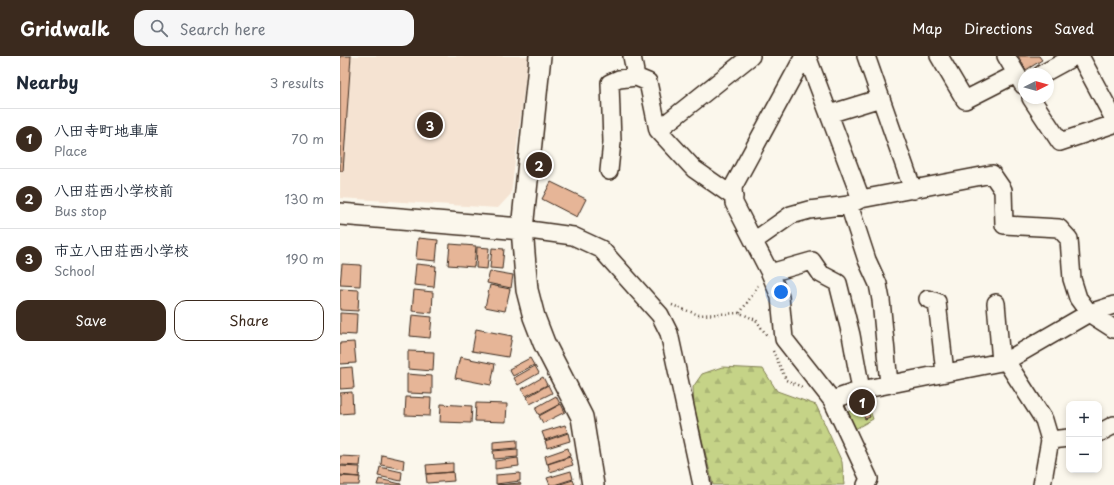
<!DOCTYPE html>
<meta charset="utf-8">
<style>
:root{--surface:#fff;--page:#f6f6f7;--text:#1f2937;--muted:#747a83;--line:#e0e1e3;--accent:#3b2a1e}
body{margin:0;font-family:"Playpen Sans","Klee One",sans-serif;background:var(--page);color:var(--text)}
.controls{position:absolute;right:12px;bottom:12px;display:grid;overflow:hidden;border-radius:8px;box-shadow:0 2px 6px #0003}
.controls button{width:36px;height:36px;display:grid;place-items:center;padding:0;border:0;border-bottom:1px solid var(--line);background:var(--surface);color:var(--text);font:20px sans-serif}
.compass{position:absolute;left:678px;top:12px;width:36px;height:36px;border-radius:50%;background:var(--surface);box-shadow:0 2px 6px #0003;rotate:85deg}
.you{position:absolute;left:441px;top:236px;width:14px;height:14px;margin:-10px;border:3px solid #fff;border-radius:50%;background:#1a73e8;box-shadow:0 0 0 6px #1a73e833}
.badge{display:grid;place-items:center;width:26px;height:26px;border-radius:50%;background:var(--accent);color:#fff;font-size:13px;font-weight:700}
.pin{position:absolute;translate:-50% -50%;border:2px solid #fff;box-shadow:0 1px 4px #0006}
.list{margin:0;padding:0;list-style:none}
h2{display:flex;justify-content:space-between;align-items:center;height:52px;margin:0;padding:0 16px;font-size:17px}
h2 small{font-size:13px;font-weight:400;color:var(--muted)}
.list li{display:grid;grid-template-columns:26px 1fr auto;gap:12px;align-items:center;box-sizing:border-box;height:60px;padding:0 16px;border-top:1px solid var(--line)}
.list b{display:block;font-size:15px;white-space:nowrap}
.list p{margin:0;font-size:13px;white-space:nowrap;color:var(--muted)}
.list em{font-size:13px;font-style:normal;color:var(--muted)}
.actions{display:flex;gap:8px;padding:12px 16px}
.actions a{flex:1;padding:9px 0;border:1px solid var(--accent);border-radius:12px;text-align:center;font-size:14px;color:var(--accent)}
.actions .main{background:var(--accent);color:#fff}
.icon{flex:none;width:22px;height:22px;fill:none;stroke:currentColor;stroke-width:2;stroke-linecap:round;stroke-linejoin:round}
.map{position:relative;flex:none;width:774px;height:429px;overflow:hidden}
header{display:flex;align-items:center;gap:24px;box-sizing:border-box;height:56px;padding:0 20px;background:var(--accent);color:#fff}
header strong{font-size:19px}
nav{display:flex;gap:22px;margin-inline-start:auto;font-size:14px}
.search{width:280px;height:36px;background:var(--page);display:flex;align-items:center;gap:10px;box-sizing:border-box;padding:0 14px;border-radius:12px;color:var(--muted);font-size:15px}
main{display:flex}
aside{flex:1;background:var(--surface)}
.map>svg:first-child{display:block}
.built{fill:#f5e3d2}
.forest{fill:url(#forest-firs);stroke:#807e52}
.park{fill:url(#park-tufts);stroke:#807e52}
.building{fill:#e6b597;stroke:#3b2a1e}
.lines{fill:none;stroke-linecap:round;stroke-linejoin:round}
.minor-casing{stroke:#3b2a1e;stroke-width:20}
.tertiary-casing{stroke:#3b2a1e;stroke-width:24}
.path{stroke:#3b2a1e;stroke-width:2.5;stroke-dasharray:1 3;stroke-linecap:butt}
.minor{stroke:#fbf7ec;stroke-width:17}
.tertiary{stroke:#fbf7ec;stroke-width:21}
</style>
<header>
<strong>Gridwalk</strong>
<div class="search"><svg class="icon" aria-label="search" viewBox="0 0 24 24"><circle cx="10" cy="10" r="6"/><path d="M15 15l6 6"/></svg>Search here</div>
<nav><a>Map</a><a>Directions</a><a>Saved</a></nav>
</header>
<main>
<aside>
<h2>Nearby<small>3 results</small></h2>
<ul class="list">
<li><span class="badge">1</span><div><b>八田寺町地車庫</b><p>Place</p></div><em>70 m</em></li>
<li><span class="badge">2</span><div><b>八田荘西小学校前</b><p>Bus stop</p></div><em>130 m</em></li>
<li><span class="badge">3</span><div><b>市立八田荘西小学校</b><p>School</p></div><em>190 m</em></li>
</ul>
<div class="actions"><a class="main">Save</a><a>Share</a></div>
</aside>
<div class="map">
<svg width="774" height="429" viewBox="0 0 774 429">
<defs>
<pattern id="forest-firs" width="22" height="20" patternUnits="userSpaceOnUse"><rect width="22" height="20" fill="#c5d387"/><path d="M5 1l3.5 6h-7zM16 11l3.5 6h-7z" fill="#aab574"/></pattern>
<pattern id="park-tufts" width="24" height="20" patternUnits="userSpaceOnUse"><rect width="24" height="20" fill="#c5d387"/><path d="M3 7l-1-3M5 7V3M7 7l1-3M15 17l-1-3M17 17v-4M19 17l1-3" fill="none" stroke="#aab574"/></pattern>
</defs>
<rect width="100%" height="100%" fill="#fbf7ec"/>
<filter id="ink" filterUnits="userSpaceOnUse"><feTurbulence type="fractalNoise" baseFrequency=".025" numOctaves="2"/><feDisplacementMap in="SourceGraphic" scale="8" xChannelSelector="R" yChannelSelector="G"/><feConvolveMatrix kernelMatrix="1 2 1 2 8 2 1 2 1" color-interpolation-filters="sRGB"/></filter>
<g filter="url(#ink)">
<!-- built -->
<path class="built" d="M0,0H188L171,138L158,152L0,142Z"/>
<!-- forest -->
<path class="forest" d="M382,311L423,313L437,335L476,349L502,406L504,429H373L354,350L353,331L362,318Z"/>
<!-- park -->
<path class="park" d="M528,349L533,363L515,373L508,356Z"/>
<!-- building -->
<path class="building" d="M0,0H11L3,115H0Z
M678,0H699L702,4L686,14Z
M211,126L246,143L237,161L202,143Z
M78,182L98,184L96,205L76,203Z
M110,188L136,190L134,211L108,209Z
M137,191L149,192L147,213L136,212Z
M152,192L164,193L162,213L150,212Z
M2,208L21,209L20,230L0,229Z
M76,208L96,210L94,231L74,229Z
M150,215L173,219L171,232L147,227Z
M150,229L170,233L165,255L145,251Z
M0,233L19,234L18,255L0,254Z
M74,234L93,236L92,257L72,255Z
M0,257L17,258L16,279L0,278Z
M72,259L92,261L90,282L70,280Z
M136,273L172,280L168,301L132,295Z
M14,286L16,307L0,308V287Z
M68,295L94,296L93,315L68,313Z
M120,301L155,308L151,329L115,322Z
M190,302L194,309L173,320L169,313Z
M195,310L199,317L178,329L174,322Z
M12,311L14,332L0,333V312Z
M67,318L92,320V338L67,337Z
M203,321L207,329L186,340L182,333Z
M208,329L212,337L190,348L187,341Z
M12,336L13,357L0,358V337Z
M532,339L534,346L513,353L511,347Z
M216,340L220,348L199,359L195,352Z
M66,341L91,342L90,360L65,359Z
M136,347L167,348L166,366L135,365Z
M101,348L132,350L131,367L100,366Z
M221,348L225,356L203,367L199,360Z
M526,351L530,361L525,363L521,353Z
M225,369L228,376L205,384L202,376Z
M228,377L230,385L207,392L205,385Z
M177,384V392L153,394V386Z
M228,392L230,400L207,408L205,400Z
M178,393V401L154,403L153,395Z
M42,399L64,404L63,413L41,409Z
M0,400L21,401L20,410L0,409Z
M230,401L233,409L210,416L208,408Z
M178,402L179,410L155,413V405Z
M113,407V416L87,418L86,409Z
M0,410L20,411L19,421L0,419Z
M40,411L62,416L61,425L38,420Z
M231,415L233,423L214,429H210L207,422Z
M113,416L114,425L87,427L86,418Z
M180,417V425L156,428V419Z
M0,420L20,421L19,429H0Z
M39,423L61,428V429H37Z
M233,424L235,429H217Z
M180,427L181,429H157Z"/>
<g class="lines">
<defs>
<path id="minor" d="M292,0L296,21
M464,0L393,131L394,147L430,217L440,241L444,283L492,344L529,423L526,429
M467,0L521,143L652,118L663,134L664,169L719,172L729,183L732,223L738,242L749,257L774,273
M526,0L573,134
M599,0L625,44L676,18
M666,0L683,29L684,28
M740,0L774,63
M702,18L735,0
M691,42L720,86L774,68
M489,58L541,42
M318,74L411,0
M269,115L272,86L270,27L279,23L296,21L308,26L318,74L354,113L394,141
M521,143L509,149L527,204L538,228L541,244L549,328
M182,173L233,180L261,193L320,259L329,277L362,429
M414,185L451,159L469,154L509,149
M430,217L472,205L481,218L498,227L511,279L521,334
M588,243L597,246L605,317
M656,247L661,306
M666,305L704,364L710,384L702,429
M492,344L521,334L666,305L749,257L774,249
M759,377L774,369
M710,384L729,382"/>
<path id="tertiary" d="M200,0L182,173L187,234L194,261L204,287L242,361L253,429
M0,158L182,173"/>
</defs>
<!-- minor casing -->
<use href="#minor" class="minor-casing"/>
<!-- tertiary casing -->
<use href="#tertiary" class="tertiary-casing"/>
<!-- path -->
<path class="path" d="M332,249L359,259L400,257L416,264L428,281
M400,257L413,238L418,229
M433,295L446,324L462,331"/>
<!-- minor -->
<use href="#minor" class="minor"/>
<!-- tertiary -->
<use href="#tertiary" class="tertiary"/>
</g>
</g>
</svg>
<div class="controls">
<button>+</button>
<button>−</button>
</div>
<svg class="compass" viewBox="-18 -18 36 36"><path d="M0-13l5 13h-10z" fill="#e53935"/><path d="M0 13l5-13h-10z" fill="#747a83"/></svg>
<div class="you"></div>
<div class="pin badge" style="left:522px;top:346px">1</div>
<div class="pin badge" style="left:199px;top:109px">2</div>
<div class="pin badge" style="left:90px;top:69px">3</div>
</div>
</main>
